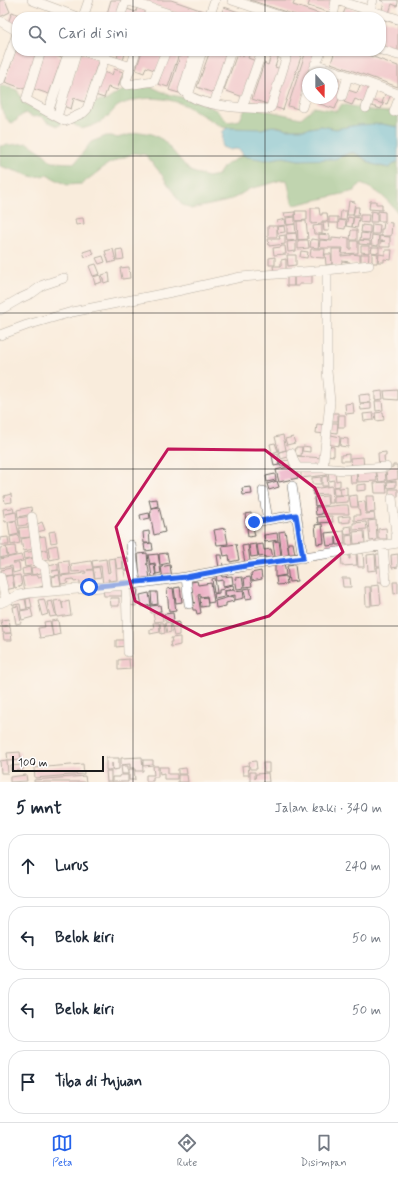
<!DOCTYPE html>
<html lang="id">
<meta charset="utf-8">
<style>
:root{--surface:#fff;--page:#f2f2f3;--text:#1f2937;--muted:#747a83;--line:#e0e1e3;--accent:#2563eb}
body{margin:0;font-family:Mynerve,sans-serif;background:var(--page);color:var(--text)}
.compass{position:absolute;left:302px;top:68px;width:36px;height:36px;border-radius:50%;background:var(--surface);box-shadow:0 1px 3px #0004;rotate:159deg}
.scale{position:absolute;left:12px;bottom:10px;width:92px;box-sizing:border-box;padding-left:4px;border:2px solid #1c1c1c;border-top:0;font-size:11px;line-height:14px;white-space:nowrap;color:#1c1c1c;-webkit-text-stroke:3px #fff;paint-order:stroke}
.stop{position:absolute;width:12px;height:12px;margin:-9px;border:3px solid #2563eb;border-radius:50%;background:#fff}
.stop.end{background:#2563eb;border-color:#fff;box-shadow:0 1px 4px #0008}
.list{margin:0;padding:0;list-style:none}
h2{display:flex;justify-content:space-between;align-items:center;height:52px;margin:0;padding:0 16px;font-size:17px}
h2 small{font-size:13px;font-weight:400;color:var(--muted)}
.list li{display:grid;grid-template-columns:26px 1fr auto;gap:12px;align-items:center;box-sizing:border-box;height:64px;margin:0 8px 8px;padding:0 8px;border:1px solid var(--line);border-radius:16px}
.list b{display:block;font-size:15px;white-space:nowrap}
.list em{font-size:13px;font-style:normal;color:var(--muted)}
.icon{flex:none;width:22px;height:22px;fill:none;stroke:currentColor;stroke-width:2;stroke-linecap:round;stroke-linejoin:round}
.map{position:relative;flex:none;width:398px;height:782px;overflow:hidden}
.search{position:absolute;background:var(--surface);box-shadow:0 1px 3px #0004;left:12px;right:12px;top:12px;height:44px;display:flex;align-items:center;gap:10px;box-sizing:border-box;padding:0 14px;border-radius:16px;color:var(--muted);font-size:15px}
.sheet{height:340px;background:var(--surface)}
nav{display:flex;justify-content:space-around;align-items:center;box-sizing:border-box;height:56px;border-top:1px solid var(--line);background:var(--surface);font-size:11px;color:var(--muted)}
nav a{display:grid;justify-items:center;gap:2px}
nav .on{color:var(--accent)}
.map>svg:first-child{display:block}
.forest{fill:#7ab778;stroke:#4b6a4a}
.water{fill:#54b9d3;stroke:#386a78}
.building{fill:#e9a5bc}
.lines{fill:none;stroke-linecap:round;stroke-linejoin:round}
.minor-casing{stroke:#69655f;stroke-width:10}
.minor{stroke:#fff;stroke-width:9}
.route{stroke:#2563eb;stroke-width:5}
.marked{fill:none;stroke:#c2185b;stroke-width:3;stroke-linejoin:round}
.grid{fill:none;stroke:#1c1c1c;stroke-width:1;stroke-opacity:0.55}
</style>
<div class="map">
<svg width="398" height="782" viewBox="0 0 398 782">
<rect width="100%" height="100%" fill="#fff"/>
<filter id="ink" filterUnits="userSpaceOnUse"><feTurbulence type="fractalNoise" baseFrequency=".025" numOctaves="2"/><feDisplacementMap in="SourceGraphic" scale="8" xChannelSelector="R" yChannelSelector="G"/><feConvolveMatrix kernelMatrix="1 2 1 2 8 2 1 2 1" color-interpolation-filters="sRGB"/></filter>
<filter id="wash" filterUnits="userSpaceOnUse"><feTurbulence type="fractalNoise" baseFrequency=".012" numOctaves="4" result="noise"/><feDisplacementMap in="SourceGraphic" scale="16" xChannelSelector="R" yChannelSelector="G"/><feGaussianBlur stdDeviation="0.9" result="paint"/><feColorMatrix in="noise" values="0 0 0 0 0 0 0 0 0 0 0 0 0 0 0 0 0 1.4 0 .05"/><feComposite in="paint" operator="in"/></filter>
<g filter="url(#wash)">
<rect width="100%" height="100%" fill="#f9ecdc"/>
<!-- forest -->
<path class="forest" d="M0,86H5L17,90L24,103L63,123L58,126L46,121L41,116L33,117L25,113L18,118L17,120L12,123C0,117 0,100 0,86Z
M152,87L167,94L190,99L204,104L216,110L228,122L240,120L246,106L301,118L314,107L337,111L342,104C360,108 379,113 398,112V127L381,124L357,125L336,129L321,126L305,129H287L277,126L267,127L262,129L227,128L222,127C211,121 201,114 190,108C170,96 139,95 118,106C114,109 111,114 107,117C100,124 91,126 82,129L73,124L77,113L96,102L107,100L117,93L124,90Z
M140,132L152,134L163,140L190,171L207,177L218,175L224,166L243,155L248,157L266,160L283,157L299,160L344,156C358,148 361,160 373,164C378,166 383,167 389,168L398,161V213C386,198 379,191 361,184L356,188L355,191L295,205L292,202L287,180H281L269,184L249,189L238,196L228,201L191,209L181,204L162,175L146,155L134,153L108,164L82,184L67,185L47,175L34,177L0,166V146L28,143L43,153L52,162L75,163L91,142L106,136H112L117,138Z"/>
<!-- water -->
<path class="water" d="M381,124L398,127V161L389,168L372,164L359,155L354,153H349L335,159L299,160L283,157L266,160L248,157L243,155L240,150L235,149L230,150L222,147L223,131L227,128L262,129L272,126L287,129H305L321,126L336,129L357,125Z"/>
<g id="blocks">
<!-- building -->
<path class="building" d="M0,0H5L10,12L0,17Z
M111,0H123L117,17H106Z
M138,0H171L206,12L205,17H188Z
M250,0H295L293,5L323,15L322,17H301Z
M310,0H335L331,13L308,6Z
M380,0H398V3L397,6L392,4L389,13L382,10L384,2Z
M224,7L253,17H220Z
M346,7L375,17H342Z
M137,8L147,11L145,17H124L127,9L136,12Z
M12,12L25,17H17V26L8,23Z
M381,19L398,24V52L381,46Z
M17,46V51H40L27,90L5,82Z
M47,51H59L57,56L62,58L49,94L31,88L43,52L46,53Z
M119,51H126L123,60L117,58Z
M142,51H163L157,71L146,67L144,73L136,70Z
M169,51H180L168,87L158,84Z
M182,51H193V54L179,93L169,90Z
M210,51H229L213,93L197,87Z
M244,51H251L248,58L256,61L243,97L224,90L237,54L243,56Z
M292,51H303L283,110L274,107Z
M306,51H317L308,74V79L298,109L288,106Z
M335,51H357L398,66V87L331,63Z
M81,53L99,59L85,102L74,98L71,109L63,106Z
M272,53L279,55L275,67L281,69L270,105L252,99L264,63L268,65Z
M114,69L123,72L117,90L108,87L104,98L95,95L103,72L112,75Z
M332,77L339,80L336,87L343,89L335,109L317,103L319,98H332Z
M361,83L370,86L364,103L355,99L352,105L344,102L348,90L357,93Z
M386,92L391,94L387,104L382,103Z
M371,100L383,104L381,109L369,105Z
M349,201L355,202L353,215H347Z
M370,201H376V204H382V210L369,209Z
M355,207H359L358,216H353Z
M311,208H319L320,215H322V213H327L328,221H322V223L311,224Z
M295,211H307V220L296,221Z
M341,211H347L346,220H340Z
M371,211L377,212V222H370Z
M378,211L385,212V221H378Z
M295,212V216L285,217L284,213Z
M360,215H369L368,223L360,222Z
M295,217V224L287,225L286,218Z
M329,217H338V223H329Z
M348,217L353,218L352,227L346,226Z
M354,217L359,218L357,228L352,227Z
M83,218L84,224L76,225L75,219Z
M285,219L286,225L278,226L277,221Z
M339,220L346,221L345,229L338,228Z
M297,221H306L308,239L298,240Z
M323,222H328L329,231H324Z
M384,222L392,223L391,236H381V229H383Z
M295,224L296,233H287V225Z
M372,224L380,225L379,234H371Z
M322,225V234H314L313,226Z
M362,225L370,226V233L361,232Z
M268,226H277V237H268Z
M284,226L285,232L278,233L277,227Z
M352,230H357V240H350L351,231Z
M296,233L297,240L287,241L286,234Z
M361,233L370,234L369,240H360Z
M319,234L330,235V240L319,239Z
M285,235V244L269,246L268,239H280L279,236Z
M372,235L379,236L378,246L371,245Z
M379,236L390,237V247H380V242L385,241H379Z
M342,237L349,238V249H351V241H358V253L342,254L343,248H319L320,240L332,241V238L342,239Z
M311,239L319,240L318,248L310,247Z
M298,240H308L309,248L298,249Z
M359,240L370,241V245L359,244Z
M296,241V251L288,252L287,242Z
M281,246H285L286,254L274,255L273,248L281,247Z
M361,246H369V253L361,252Z
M372,247H379V253L371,252Z
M92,249L94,254L85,257L83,252Z
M113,249L116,261L109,263L105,251Z
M122,249L124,259L117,260L116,250Z
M311,249H325L324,258L310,257Z
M332,249H342L341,256L351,255V254L360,255V264H350V262L342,261L341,266L332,265Z
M385,250H392L391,260L384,259V262H378L379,254L385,255Z
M301,251L308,252L307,258L300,257Z
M372,253L378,254L377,263H372Z
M325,254H331L332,264L326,265Z
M361,254H369L368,265H361Z
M287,255H296V265L288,266Z
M103,256L105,262L99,264L96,258Z
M275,257V265H269V258Z
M286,259V271L274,272L273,266H281V260Z
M96,264L100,274L93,276L89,266Z
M129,267L130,278L122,279L120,268Z
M109,273L110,281L104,283L102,275Z
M312,273V284H299V286H294V278V286H287V276Z
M100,275L102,282L95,284L93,277Z
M398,390V400L385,399L384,391Z
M382,391L383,399L375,400V392Z
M370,394V402L360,403L359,395Z
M375,401H382L383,410L376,411Z
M353,403L354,413L346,414L345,404Z
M371,403V409L361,410L360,404Z
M383,412L384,420L376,421L375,413Z
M333,413H338V421H332Z
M373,413L374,420L364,421L363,414Z
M339,415H345V427H338Z
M330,423H338L337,433L330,432Z
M317,424L326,425L325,434L316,433Z
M327,434L340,437L339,446L326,444Z
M283,435L286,450L279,452L275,437Z
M293,437L295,443L287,445L285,439Z
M341,438L348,439V447L340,446Z
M275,443L278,451L272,453L270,444Z
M303,446L310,447V452L302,451Z
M327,446L334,447V456L326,455Z
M296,447H302L301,456L295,455Z
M287,450L288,457L281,459L279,452Z
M386,452V456H384L385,467H379L378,453Z
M278,454L279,465L274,466L272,455Z
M349,454V461H341V455Z
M296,456L323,458L322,464L316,463V467L295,464Z
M363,457L364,468L351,469L350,458Z
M293,460V465L280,466V461Z
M295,465L298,478L279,482L276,470Z
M393,465H397L398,479L387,481L386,468L393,467Z
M326,468L327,475L301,478V471Z
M328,469L335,473L336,481L340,480V486L334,487V480L329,481Z
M350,470H356L357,483H351Z
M376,470H385L386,481L379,482Z
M376,470L377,481L358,482L357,471Z
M275,474L276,480L267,482L266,476Z
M327,476L328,486H322V477Z
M321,477V484H312V478Z
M277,481L279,487L269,490L267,484Z
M396,481V487L388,488L387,482Z
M386,482L387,493H375L374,483Z
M366,484V490L357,491V485Z
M332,486L333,503H328V494L313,495V489Z
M251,487L252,494L243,495L242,488Z
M333,487H339L340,495H334Z
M347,487V495H341L340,488Z
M389,489H398V497H389Z
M11,494L12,502L5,503L4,496Z
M348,495V502L334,503V496Z
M357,495L358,507H351L349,496Z
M327,496L328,505L321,506L322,514L316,515L315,507H320V505L315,506L314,497Z
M366,496H374L375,512L367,513Z
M157,499L158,506L151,508L149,500Z
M365,501L366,514L374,513L375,519L354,521V515H360L358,502Z
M341,505H348L349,514H323V507Z
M31,507L32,514L18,517L17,510Z
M159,507L165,532L154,535L150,513H151V508Z
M13,508L14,512L6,514L16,512L17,520L5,522L3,509Z
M149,513L150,518L141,520L140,515Z
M251,513L253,526L247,527L245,514Z
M31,516L32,524L19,526L18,518Z
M332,516L333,522L318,523L317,517Z
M350,516V522L339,523L338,517Z
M376,520L377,540L370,541L368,521Z
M16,521L19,534L10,536L8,522Z
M42,522L45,530L37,532L35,525Z
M366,522L367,529L353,530V523Z
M322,524L324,543L317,544L315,525Z
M351,526L352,534L345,535L344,527Z
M29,527L31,537L20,538L19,528Z
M253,527L255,536L248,537L247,528Z
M225,528L228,544L217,545L214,530Z
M386,528L387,539H378V529Z
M55,531L57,542L51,543L49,532Z
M149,531L150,543H144L143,532Z
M285,531L289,555L282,556L279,532Z
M344,531L345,544L337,545L336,537V545L327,546L325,533Z
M364,531L365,543L354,544L353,532Z
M277,533L278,540L265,542L264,535Z
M18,535L20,543L11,545L10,537Z
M352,535L353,545H346V536Z
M45,536L47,549L40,551L38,537Z
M8,537L9,545H0V538Z
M32,537L34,549L23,551L21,539Z
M279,541L281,556L275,557L273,542Z
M152,543L153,550L145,551L144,544Z
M288,543H293L295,554H289Z
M236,544L239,560L230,562L229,555L224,556L222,546Z
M256,544L258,556L251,557L249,545Z
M263,544L264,550L271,549L273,557L265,558V556L259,557L257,545Z
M57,545L59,558L50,560L48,547Z
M248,545L250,562L245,563L242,546Z
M15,546L16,555L8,557L6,547Z
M6,547L7,556L0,558V548Z
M47,550L48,560L41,561L39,551Z
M35,551L36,557L24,559L23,553Z
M147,553L148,564H146L148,565L150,579L140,580L138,554Z
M167,553L169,563L160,565L159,554Z
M349,553V559H350V554L356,553L357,565L342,566L341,554Z
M357,553H363L364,567H358Z
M158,554L161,573L156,574L155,563L150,564L148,555Z
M375,554L376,570L368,571L367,555Z
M376,554H383L384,566H377Z
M398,554V567L392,568L391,555Z
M21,555L23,561L12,563H19L20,571L13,573L12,566L0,568V559Z
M217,555H222L223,567L219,568Z
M122,557L123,568L117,569L115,558Z
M34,558L35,565L25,567L24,560Z
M115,558L117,580L110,581L109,579H108L109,584L103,585L101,566L93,567L92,561L106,559L108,573L110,572L108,559Z
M129,558L130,569L124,570L123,559Z
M69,561L70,574L61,575L59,562Z
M91,561L93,569L87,570H93L95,583L80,585V581L74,582L73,579L66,580L68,583L61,584L60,576L86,573L85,571L72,572L71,564Z
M284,562L286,575L275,577V564Z
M58,564V570L52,571L59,570L60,575L51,576L48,566Z
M150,564H154L156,577H152Z
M44,565L45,572L32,575L31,568Z
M170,565L172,578L163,579L161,567Z
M295,565L297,581L289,582L287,566Z
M30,567L31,574L23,575L22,569Z
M99,567L101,577L95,578L93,568Z
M377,567H384L385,582H378Z
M11,568L12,575L2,576L1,570Z
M131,570L132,580L126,581L124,571Z
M261,571L262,579L252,581L251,573Z
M12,575L14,588L5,590L3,577Z
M20,575L22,586L15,588L13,576Z
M32,575H38V577L45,576L47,585L25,591L22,577Z
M59,575L61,585L53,586L52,577Z
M216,575H221L222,577L232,576L233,584L223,586V580L217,581Z
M286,576L287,584L277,585L276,577Z
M242,577L244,588L237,589L235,578Z
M250,577L252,586L245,587L244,578Z
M215,578L217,593H214L212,579Z
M342,578H350L351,587H343Z
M197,581L198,585L211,583L214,602L208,603L207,596L200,597V594L198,595L201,613L197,614L196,610H193L192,603H195L194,602L191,582Z
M393,582H398V593L394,594Z
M233,585L234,589L224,591V597L215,599L214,594L219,593V590L224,589V587Z
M379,585L381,604L372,605L371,586Z
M180,587L182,602L176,603L174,588Z
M365,587H370L371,606H366Z
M121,588L122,596H104L103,589Z
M173,588L176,611L169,612L167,589Z
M250,588L252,598L246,599L244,589Z
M131,589H138L136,606L129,605Z
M234,590V591L243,590L244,598L235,600V595L226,597L225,591Z
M151,592H157L158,604L152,605Z
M149,593L151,605L142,607L140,595Z
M233,596L234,601L226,603V606L216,608L215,601Z
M207,597L208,606L201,607L200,598Z
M30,598L32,607L27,608L26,599Z
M110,598H119V606H111Z
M25,599L27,609L21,610L20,604L13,605L12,601Z
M44,599L48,614L42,616L38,600Z
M61,600L63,609L62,603L69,601L71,615L57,617L54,601Z
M52,601L56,616L50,617L47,602Z
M160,605L161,611L151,613L150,606Z
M18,606L21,623L16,624L13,607Z
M31,609L33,617L22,620L20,611Z
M162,613L163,621L155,622L153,614Z
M173,613L174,620L165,621L164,614Z
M9,619L10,625L2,626L1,620Z
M58,620L60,634L53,636L51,621Z
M50,621L53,636L40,638L38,628L45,627L44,622Z
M170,622L171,632L167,633L165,623Z
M179,622V635L174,636L171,623Z
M153,623H159L160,632L150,634V629L154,628Z
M160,623H164L165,633L161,634Z
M10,626L11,633H3L2,627Z
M11,633L12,640H4L3,634Z
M180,637V645L171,647L170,642H172L171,638Z
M116,640H126V646L116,647Z
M129,659L130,669L118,670V660Z
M20,752L21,760L8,761L7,753Z
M142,757L143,771H135V768H130V764L121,765V758Z
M106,758H119V769L113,770L112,763V770H106Z
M7,760L8,773H1L0,761Z
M143,760H153V765L143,766Z
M256,761L257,769H250L249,762Z
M263,763H269V772H264Z
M83,764L84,774L35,778L34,768Z
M23,765V770L11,771L10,766Z
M248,765L249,775H243L242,766Z
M121,766H128V774H122Z
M153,766H158V777H153V781H146V775H154Z
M159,767H168V774H177V779H164V773L160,774Z
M186,768L187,774H178V769Z
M129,769H134L135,780H129Z
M106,771H111V782H107Z
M250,772H255V779L256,774L268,773L269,782H250Z
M26,775L27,781L10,782V777Z
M120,775H128V782H112V777H120Z
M178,775H187L188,782H178Z
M85,776L86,782H34V780Z"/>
</g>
</g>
<g filter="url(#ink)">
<use href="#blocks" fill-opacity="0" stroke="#69655f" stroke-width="1"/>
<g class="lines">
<defs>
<path id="minor" d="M32,0L77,17
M232,0L283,17
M336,0L398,19
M370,10L373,0
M83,17L89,0
M120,17L126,0L151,8
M148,17L151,8L179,17
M209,17L215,0
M333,17L336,0
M0,21L17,31
M381,50L398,55
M41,51L26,100L65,121L83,113L87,109L107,51
M83,51L131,67L125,83L127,85L154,81L166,51
M195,51L183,90C195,107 247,108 268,109L271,107L286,59L285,55L275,51
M315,64L398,94
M131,67L136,51
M312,74L321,51
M0,81L17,34
M188,96L202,51
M342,96L348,76
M214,104L231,51
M302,107L308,87
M242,108L262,51
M366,108L374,86
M48,112L69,51
M394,112L398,101
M57,117L77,51
M0,310L19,299L32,293L43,285L64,278
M0,335L27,325L72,312L177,291L241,277L327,270L369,265
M291,453L295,464L298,468H323L344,470L386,467
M323,468L330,402L327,371V270
M292,486L303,558
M263,491L268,520
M392,498L397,543
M32,517L38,563L45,566L48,591
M254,522L296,515
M131,545L136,583
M383,545L386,581
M0,576L6,600
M186,577L189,604
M126,585L128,652
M0,603L19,595L29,593L126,585L186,577L251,565L398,543"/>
</defs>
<!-- minor casing -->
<use href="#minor" class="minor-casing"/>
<!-- minor -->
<use href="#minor" class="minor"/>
</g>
</g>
<g class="lines" filter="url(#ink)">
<!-- route -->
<path class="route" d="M89,587L186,577L251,565L303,558L296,515L254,522"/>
</g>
<!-- marked area -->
<path d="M0 0H398V782H0ZM168,449L265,450L315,488L343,552L269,616L201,636L135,601L116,527Z" fill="#f9ecdc" fill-opacity=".55" fill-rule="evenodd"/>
<path class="marked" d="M168,449L265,450L315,488L343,552L269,616L201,636L135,601L116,527Z"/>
<!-- grid -->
<path class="grid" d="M133,0V17M265,0V17M133,51V782M265,51V782M0,156H398M0,313H398M0,469H398M0,626H398"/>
</svg>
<svg class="compass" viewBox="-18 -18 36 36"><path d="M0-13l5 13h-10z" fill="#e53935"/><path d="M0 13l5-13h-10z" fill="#747a83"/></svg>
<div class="scale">100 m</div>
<div class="stop" style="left:89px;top:587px"></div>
<div class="stop end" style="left:254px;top:522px"></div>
<div class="search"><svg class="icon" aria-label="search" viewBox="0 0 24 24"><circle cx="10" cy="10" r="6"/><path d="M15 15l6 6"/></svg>Cari di sini</div>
</div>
<section class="sheet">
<h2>5 mnt<small>Jalan kaki · 340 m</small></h2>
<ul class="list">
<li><svg class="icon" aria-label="ahead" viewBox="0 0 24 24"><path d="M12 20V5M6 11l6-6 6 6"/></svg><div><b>Lurus</b></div><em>240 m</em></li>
<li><svg class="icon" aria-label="left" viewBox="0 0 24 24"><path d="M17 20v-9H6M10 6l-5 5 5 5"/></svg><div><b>Belok kiri</b></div><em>50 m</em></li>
<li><svg class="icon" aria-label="left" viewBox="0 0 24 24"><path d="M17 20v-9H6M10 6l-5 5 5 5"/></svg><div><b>Belok kiri</b></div><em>50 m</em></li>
<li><svg class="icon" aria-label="arrive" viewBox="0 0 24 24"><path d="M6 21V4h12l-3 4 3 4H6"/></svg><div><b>Tiba di tujuan</b></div></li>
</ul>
</section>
<nav>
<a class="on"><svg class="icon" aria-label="map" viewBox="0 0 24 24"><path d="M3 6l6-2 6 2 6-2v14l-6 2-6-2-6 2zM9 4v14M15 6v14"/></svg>Peta</a>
<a><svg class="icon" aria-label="directions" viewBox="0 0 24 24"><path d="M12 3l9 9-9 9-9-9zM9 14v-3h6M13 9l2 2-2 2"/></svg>Rute</a>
<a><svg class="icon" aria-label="saved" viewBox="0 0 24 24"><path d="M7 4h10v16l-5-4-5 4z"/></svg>Disimpan</a>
</nav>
